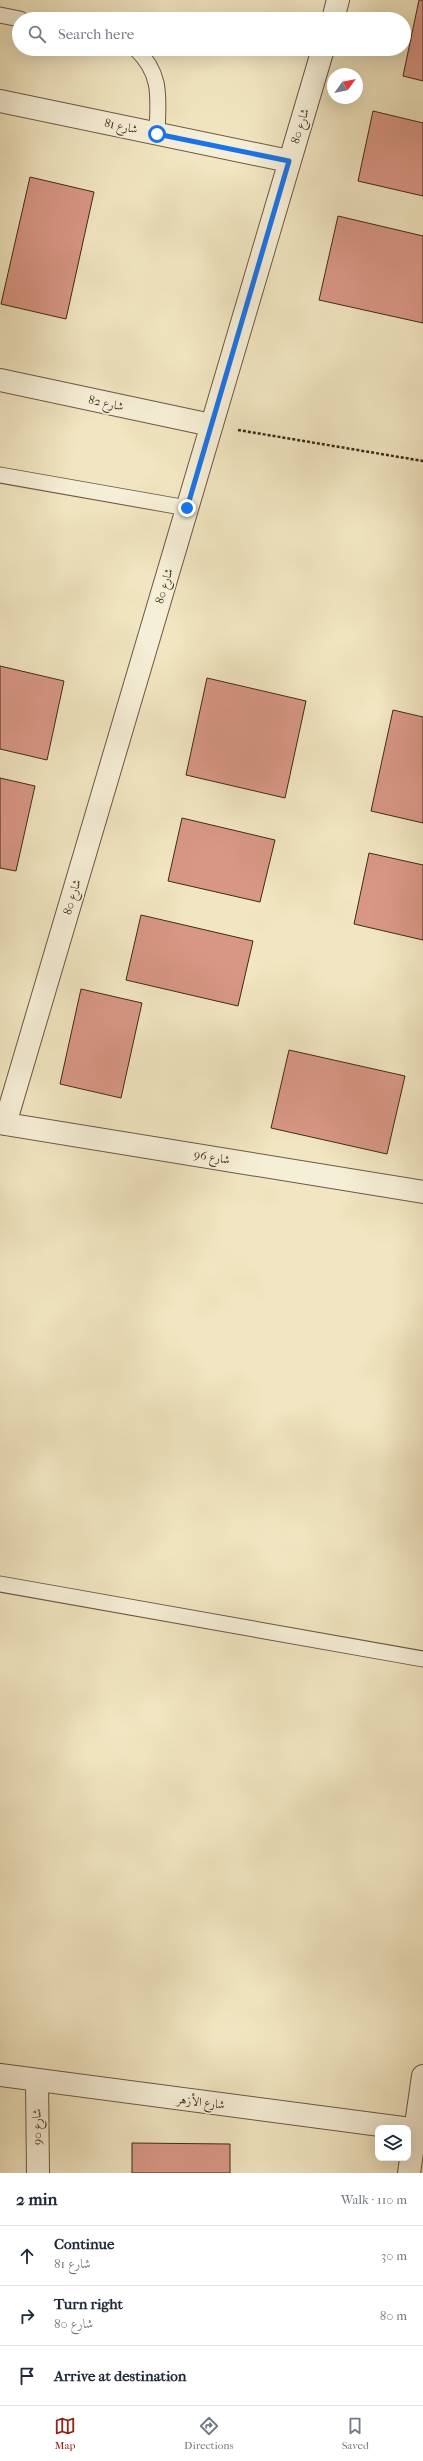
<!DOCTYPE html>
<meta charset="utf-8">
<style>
:root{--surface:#fff;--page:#f2f2f3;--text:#1f2937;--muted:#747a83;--line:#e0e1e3;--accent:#8f2418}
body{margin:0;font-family:"IM FELL French Canon",Amiri,serif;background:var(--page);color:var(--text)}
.controls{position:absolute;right:12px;bottom:12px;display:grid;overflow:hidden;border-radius:8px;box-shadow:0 4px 16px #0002}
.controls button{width:36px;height:36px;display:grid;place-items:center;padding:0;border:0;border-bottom:1px solid var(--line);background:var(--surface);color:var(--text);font:20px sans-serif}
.compass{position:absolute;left:327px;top:68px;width:36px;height:36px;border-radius:50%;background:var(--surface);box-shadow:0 4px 16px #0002;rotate:57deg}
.stop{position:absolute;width:12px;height:12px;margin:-9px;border:3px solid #1a73e8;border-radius:50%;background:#fff}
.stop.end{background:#1a73e8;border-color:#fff;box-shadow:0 1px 4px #0008}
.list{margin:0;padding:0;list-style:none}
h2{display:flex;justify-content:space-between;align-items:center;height:52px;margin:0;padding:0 16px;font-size:17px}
h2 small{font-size:13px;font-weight:400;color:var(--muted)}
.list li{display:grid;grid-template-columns:26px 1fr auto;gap:12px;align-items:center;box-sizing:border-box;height:60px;padding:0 16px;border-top:1px solid var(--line)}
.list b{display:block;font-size:15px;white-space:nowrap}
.list p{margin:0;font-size:13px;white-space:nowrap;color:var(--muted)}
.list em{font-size:13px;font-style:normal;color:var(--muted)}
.icon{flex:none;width:22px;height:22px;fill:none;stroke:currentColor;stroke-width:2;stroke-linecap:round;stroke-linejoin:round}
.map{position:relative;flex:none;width:423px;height:2173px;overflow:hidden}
.search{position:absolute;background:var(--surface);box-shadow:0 4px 16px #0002;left:12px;right:12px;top:12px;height:44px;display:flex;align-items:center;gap:10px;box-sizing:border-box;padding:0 14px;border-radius:22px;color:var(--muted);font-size:15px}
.sheet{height:232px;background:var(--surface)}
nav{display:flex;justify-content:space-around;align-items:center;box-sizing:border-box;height:56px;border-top:1px solid var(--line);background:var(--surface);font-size:11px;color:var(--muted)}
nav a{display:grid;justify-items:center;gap:2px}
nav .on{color:var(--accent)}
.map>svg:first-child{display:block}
.building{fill:#d89785;stroke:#3e2919}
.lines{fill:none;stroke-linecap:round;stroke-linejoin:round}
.service-casing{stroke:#6b5843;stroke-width:17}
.minor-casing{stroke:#6b5843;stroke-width:24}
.path{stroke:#3e2919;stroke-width:2.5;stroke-dasharray:3 2;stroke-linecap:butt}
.service{stroke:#f6efd7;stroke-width:15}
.minor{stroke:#f6efd7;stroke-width:22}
.route{stroke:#1a73e8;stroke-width:5}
.labels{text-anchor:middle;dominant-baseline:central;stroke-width:3.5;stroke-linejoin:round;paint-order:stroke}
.street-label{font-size:12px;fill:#3e2919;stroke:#f6efd7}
</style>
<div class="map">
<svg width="423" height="2173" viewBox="0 0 423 2173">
<rect width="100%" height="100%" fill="#f1e6c1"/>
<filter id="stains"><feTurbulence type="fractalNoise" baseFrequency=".005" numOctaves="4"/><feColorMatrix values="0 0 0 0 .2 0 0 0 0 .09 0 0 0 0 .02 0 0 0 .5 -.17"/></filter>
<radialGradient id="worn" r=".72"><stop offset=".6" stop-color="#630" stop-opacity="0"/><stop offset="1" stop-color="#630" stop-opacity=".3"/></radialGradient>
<!-- building -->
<path class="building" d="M419,0H423V81L403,76Z
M373,111L423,123V196L358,181Z
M30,177L94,192L66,319L1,304Z
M338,216L423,236V323L319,300Z
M0,666L64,681L47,760L0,749Z
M207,678L306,701L285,798L186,775Z
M393,710L423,717V823L371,811Z
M0,778L35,786L16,871L0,868Z
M182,818L275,840L260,902L168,881Z
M369,853L423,865V940L354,924Z
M141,915L253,941L238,1006L126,980Z
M81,989L142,1003L121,1098L60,1084Z
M289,1050L405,1076L387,1154L271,1128Z
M132,2143L230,2144V2173H132Z"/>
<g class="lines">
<defs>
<path id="service" d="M0,15L20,19
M136,49C163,75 158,99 157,134
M0,475L187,508
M0,1584L423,1659"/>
<path id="minor" d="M333,19L338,0
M0,101L289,161
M0,380L211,425
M0,1123L423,1192
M5,1124L323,49
M0,2075L403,2128
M37,2080L38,2173
M409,2173L423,2076"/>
</defs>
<!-- service casing -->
<use href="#service" class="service-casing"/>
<!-- minor casing -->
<use href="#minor" class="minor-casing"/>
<!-- path -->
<path class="path" d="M238,430L423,461"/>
<!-- service -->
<use href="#service" class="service"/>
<!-- minor -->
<use href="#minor" class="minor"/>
</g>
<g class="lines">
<!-- route -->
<path class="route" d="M157,134L289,161L187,508"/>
</g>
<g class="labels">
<!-- street labels -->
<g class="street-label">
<text transform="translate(121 126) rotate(12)">شارع 81</text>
<text transform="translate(300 126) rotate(-73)">شارع 80</text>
<text transform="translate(106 403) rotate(12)">شارع 82</text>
<text transform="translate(164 586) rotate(-74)">شارع 80</text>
<text transform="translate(72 897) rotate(-74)">شارع 80</text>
<text transform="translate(212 1157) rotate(9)">شارع 96</text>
<text transform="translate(201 2102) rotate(7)">شارع الأزهر</text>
<text transform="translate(37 2127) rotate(-91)">شارع 90</text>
</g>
</g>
<rect width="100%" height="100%" filter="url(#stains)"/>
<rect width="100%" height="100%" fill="url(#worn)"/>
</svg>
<div class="controls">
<button><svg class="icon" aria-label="layers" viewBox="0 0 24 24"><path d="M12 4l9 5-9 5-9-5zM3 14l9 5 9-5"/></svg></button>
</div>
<svg class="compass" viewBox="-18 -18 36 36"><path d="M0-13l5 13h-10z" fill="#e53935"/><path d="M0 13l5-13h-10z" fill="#747a83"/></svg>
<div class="stop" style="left:157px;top:134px"></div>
<div class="stop end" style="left:187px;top:508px"></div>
<div class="search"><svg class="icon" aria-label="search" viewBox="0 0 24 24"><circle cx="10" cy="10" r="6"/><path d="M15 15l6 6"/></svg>Search here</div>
</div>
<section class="sheet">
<h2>2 min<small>Walk · 110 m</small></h2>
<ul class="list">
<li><svg class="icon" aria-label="ahead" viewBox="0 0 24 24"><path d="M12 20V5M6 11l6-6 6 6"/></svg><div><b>Continue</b><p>شارع 81</p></div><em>30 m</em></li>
<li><svg class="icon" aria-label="right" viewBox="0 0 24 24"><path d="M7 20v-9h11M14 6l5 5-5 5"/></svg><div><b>Turn right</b><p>شارع 80</p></div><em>80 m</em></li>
<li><svg class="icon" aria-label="arrive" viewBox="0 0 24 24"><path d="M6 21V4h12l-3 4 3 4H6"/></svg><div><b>Arrive at destination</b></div></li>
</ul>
</section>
<nav>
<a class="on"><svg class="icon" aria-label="map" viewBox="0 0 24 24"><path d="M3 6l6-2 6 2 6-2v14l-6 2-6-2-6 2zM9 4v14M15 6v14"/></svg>Map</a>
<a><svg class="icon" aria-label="directions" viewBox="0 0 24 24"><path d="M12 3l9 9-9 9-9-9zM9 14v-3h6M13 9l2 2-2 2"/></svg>Directions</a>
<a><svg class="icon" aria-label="saved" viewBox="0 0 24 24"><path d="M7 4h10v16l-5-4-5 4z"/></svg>Saved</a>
</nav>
